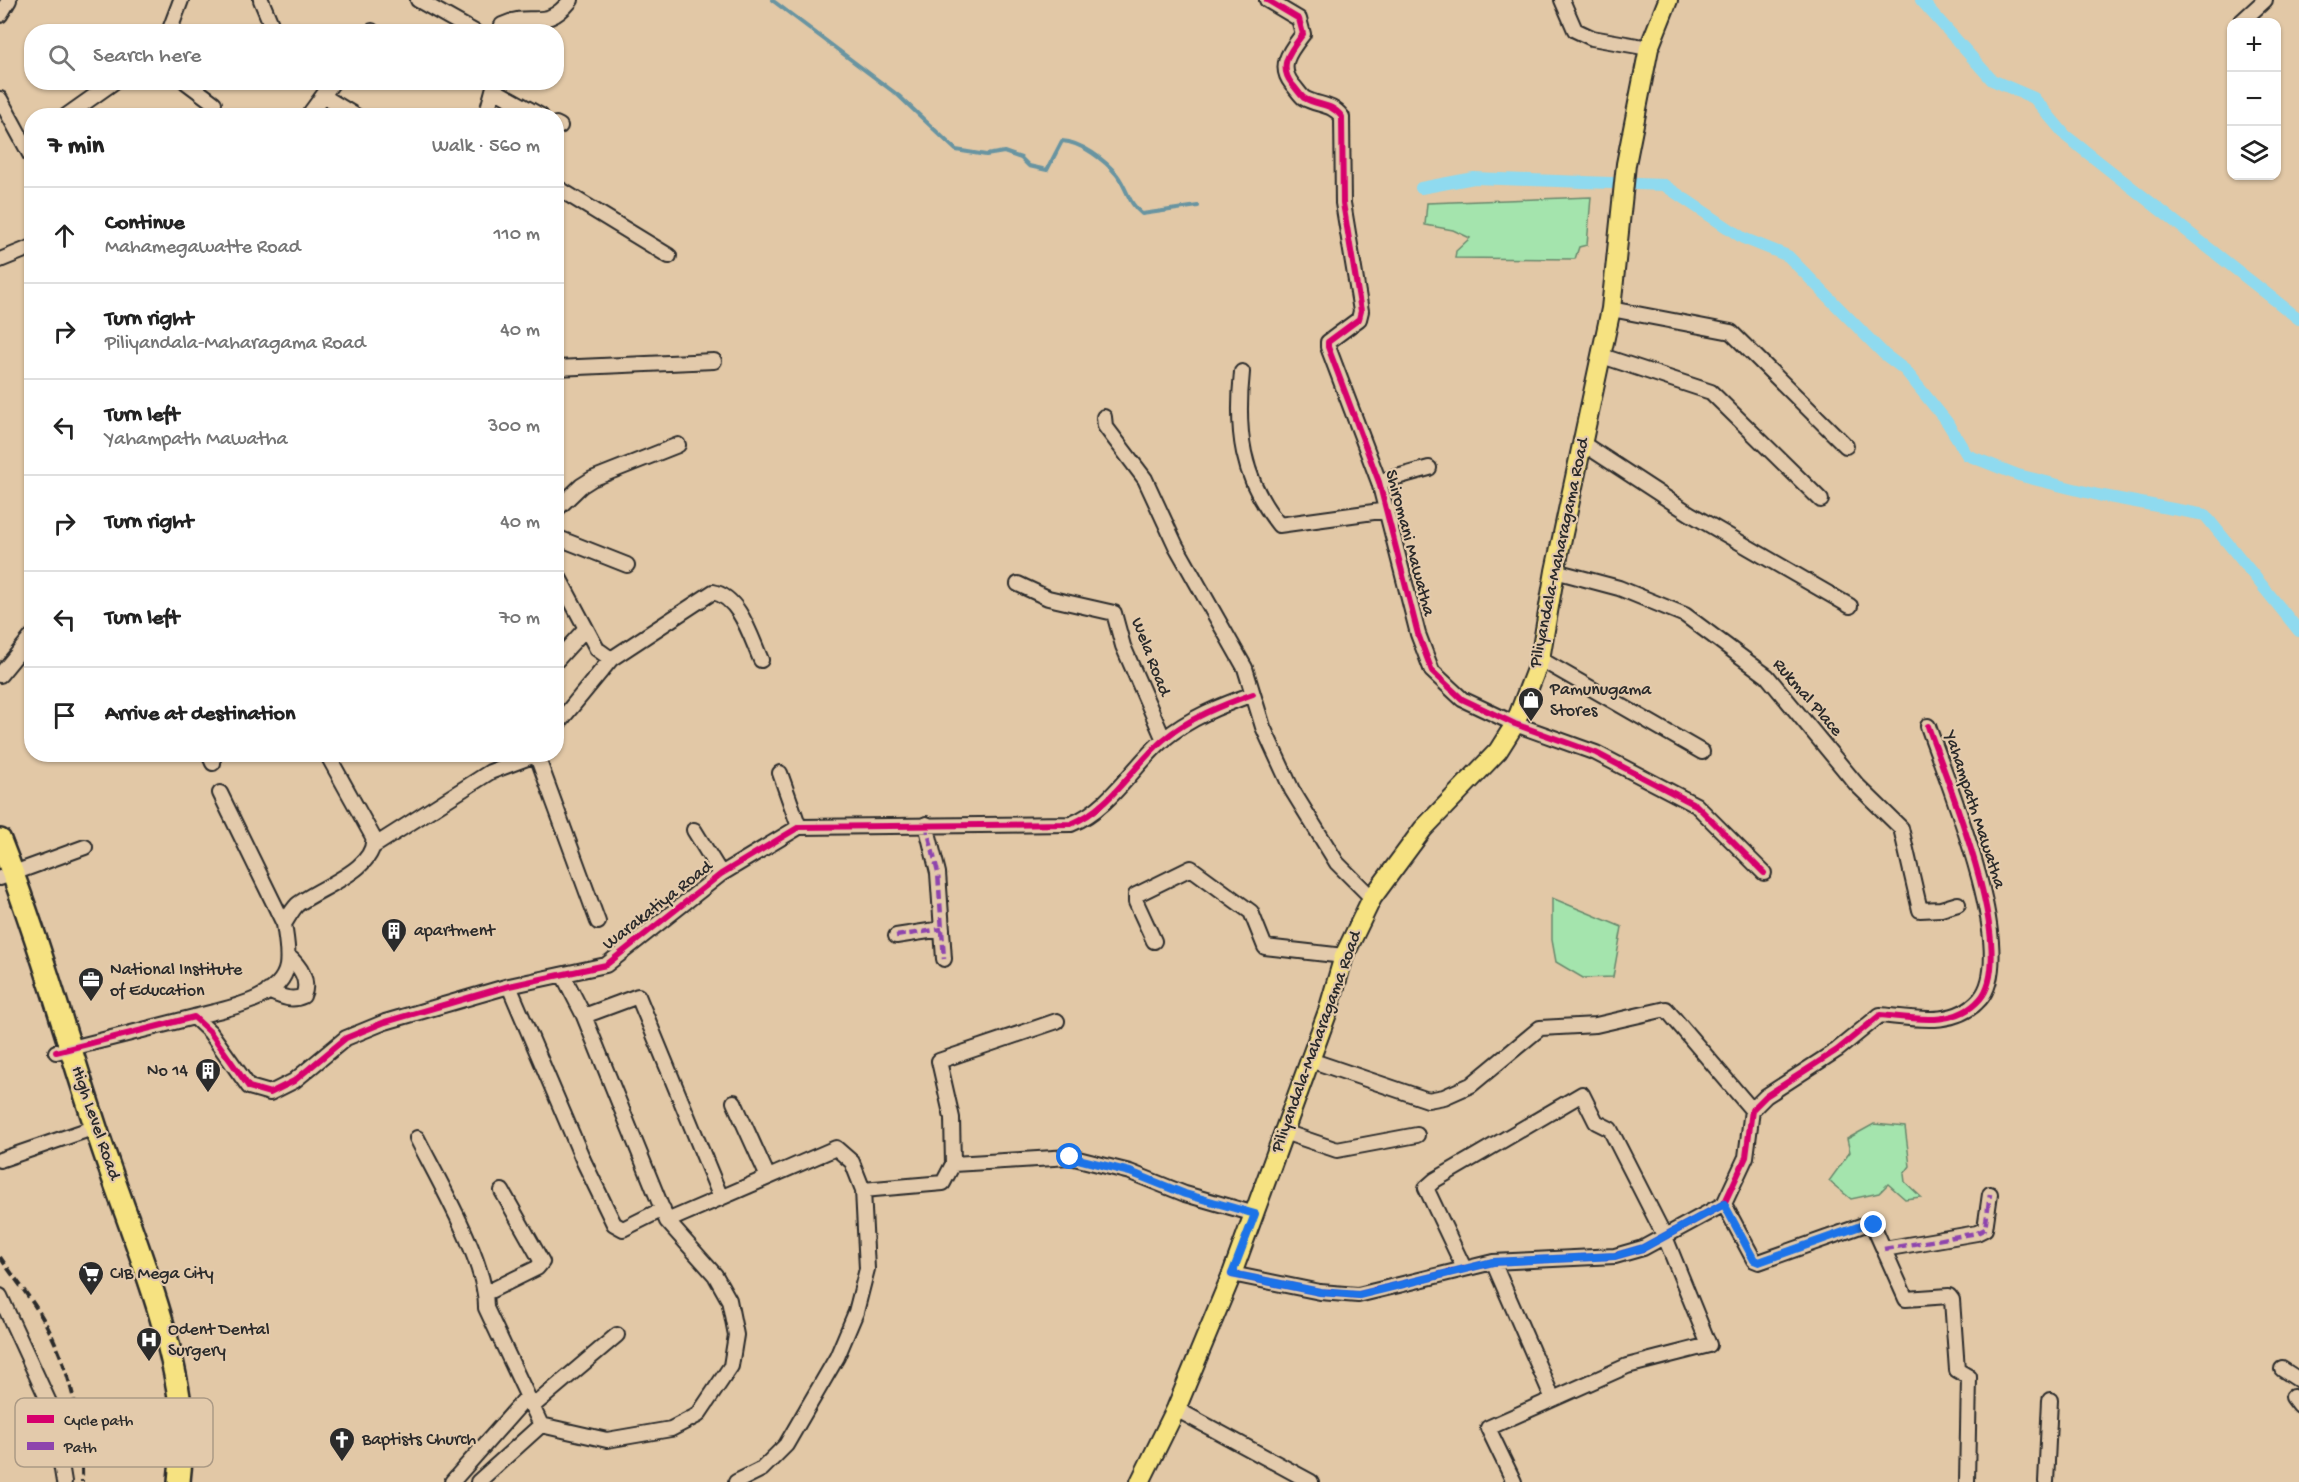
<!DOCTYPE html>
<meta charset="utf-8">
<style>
:root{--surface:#fff;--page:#f6f6f6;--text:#222;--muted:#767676;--line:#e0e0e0}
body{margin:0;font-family:"Gochi Hand",sans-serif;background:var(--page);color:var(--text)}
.controls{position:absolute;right:18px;top:18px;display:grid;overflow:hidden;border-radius:12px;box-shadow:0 2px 4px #0004}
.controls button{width:54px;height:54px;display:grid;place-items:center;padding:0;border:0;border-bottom:2px solid var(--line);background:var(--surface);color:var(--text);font:30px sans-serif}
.stop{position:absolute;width:18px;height:18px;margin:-14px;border:4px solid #1a73e8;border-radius:50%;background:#fff}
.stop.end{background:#1a73e8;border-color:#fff;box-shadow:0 2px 6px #0008}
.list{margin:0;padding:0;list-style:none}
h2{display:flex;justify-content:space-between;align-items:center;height:78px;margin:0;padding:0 24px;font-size:26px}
h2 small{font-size:20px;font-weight:400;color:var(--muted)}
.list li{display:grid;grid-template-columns:39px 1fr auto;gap:18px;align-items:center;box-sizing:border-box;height:96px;padding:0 24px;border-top:2px solid var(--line)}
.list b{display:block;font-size:22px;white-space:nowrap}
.list p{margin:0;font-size:20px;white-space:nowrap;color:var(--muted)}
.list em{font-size:20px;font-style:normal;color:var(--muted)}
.icon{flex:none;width:33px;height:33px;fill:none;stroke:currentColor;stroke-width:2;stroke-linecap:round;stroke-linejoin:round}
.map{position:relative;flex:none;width:2299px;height:1482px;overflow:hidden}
.search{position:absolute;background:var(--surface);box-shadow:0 2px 4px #0004;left:24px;top:24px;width:540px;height:66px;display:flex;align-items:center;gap:15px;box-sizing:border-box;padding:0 21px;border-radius:24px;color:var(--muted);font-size:22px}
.panel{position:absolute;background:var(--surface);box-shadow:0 2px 4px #0004;left:24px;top:108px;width:540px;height:654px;border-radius:24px}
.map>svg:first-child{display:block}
.green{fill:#a4e4ad;stroke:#68886c;stroke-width:1.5}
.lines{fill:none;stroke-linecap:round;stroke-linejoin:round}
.stream{stroke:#6794a1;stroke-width:4}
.canal{stroke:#8fdaef;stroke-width:12}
.minor-casing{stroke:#2b2b2b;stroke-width:18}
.major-casing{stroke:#2b2b2b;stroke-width:22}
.highway-casing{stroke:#2b2b2b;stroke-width:26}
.minor{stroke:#e3caab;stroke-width:14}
.major{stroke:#f6e281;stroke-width:18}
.highway{stroke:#f6e281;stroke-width:21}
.rail{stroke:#2b2b2b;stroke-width:4;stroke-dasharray:9 4.5;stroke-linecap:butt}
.quiet{stroke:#8e44ad;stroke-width:4.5;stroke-dasharray:9 4.5;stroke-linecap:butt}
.cycleway-casing{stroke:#e3caab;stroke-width:10}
.cycleway{stroke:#d6006c;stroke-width:6}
.route{stroke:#1a73e8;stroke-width:8}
.labels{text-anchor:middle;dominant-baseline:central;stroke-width:4.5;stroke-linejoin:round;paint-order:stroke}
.street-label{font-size:18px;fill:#2b2b2b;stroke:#e3caab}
.poi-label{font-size:18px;fill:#2b2b2b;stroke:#e3caab;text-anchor:start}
.key{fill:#e3caab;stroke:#ac9a85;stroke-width:1.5}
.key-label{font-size:16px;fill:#2b2b2b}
</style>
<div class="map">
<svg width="2299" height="1482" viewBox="0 0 2299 1482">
<rect width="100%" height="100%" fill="#e2c8a6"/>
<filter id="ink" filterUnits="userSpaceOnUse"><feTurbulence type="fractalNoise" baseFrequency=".0167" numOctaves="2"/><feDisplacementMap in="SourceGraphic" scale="12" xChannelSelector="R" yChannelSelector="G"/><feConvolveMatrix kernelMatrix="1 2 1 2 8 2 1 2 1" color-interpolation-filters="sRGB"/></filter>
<g filter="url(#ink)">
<!-- green -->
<path class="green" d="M1591,197L1587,245L1579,247L1575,259L1455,258L1456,251L1470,238L1453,230L1425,225L1427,203Z
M1552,898L1622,927L1613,977L1583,978L1556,962L1552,940Z
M1874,1124L1905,1127L1910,1166L1904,1174L1905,1182L1921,1197L1905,1199L1888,1184L1879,1193L1851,1199L1829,1181L1850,1152L1847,1139Z"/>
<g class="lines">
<!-- stream -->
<path class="stream" d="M772,0L899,96L956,150L986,155L1004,152L1021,158L1029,166L1047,170L1062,141C1081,142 1105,160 1117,175C1127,188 1128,203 1142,214L1198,206"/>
<!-- canal -->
<path class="canal" d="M1921,0L1992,80L2034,98L2066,136L2299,319
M1421,188L1474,178L1664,185L1743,238L1788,256L1884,354L1905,370L1947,422L1967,455L2018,475L2098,495L2205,515L2299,631"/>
<defs>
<path id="minor" d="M261,0L271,24
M418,0L475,32
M1267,0L1299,19L1303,34C1291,50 1277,65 1292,84C1296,88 1300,95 1304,98C1318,106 1332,103 1342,117L1343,203L1361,311L1359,319L1328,342V347L1379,482L1418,634L1432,671L1462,699L1515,724L1596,753L1696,805L1764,873
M1562,0L1575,30L1592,38L1649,48
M0,15L9,0
M2241,22L2265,0
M169,32L181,0
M372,32V31
M500,32L502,25C533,10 544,33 571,0
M186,82L214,103
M494,90L541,116
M323,96L356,116
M0,99L32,158
M66,116L114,82
M308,116L333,82
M486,116L495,83
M556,124L560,126
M556,187L669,256
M0,260L32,247
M1611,309L1731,332L1846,446
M1602,356L1711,392L1821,500
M556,368L714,361
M1242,372C1236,430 1241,478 1279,525L1388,510
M1104,417L1105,426L1145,479L1176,546L1245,668L1263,727L1292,790L1337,863L1372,898
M1582,443L1689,513L1850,606
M1379,482L1429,468
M556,510L581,486L592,479L678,445
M556,537L627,565
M1555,571L1619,588L1685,615L1767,676L1857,785L1901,828L1920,910L1941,909L1958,904
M556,572L597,649L611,659
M1018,584L1048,598L1114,613L1123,646L1164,740
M1540,659L1702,752
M556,661L585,629
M0,675L32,636
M556,726L611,659L713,592C740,597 751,638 761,660
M209,754L213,763
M537,756L598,922
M780,773L799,827
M220,793L284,924
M926,824L938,873L944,959
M694,830L721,874
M374,846L490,772L538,754
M0,878L85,847
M896,936L942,929
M1154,941L1136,902V895L1191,868L1251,912L1265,947L1344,956
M509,986L584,1162L614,1224L623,1229L663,1209
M268,991C280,996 291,1002 303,996C310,981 300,966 288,956
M584,1016L638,996L721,1198
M194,1017C223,1009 281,1001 287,966C289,952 286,938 284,924C288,918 292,910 297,905C318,888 378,869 373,837L327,754
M56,1052L194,1017L210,1032L249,1087L270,1093L294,1081L346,1038L385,1022L509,986L606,965L721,874L799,827L1071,824C1110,809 1133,766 1163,740C1189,718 1222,705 1253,694
M1310,1060L1428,1100L1444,1097L1471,1085L1540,1028L1596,1025L1666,1009L1752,1110
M734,1102L768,1177
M1284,1132L1337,1150L1417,1135
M417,1138C438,1180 487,1263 486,1308L541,1425L478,1482
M0,1160L84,1131
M953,1164L952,1118L939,1061L1057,1021
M1724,1204L1754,1260L1759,1262L1869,1223L1873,1225L1906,1299L1949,1296L1952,1300L1957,1370L1969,1377L1967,1482
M667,1221L836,1148L852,1162L863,1190
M1884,1249L1977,1233L1985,1229L1990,1194
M1493,1262L1553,1399
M1464,1268L1426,1188L1435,1180L1582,1094L1596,1122L1610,1129L1665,1237L1709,1345L1627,1366L1488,1428L1514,1482
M1232,1274L1320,1292L1358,1295L1493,1262L1615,1256L1643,1248L1724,1204L1746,1157L1752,1110L1766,1096L1837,1050L1880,1015C1913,1018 1955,1028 1980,999C2020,953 1946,779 1928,726
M486,1293L537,1268L542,1262L502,1191
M0,1296L52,1409L64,1482
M2282,1369L2299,1380
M2293,1397L2299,1405
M532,1407L617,1335
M1176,1409L1311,1482
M541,1425L607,1440L671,1429L698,1415L731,1366L736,1335L729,1300L715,1275L667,1221L584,1016L563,975
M452,1482L526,1398
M736,1482L762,1469L786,1445L837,1357L856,1312L867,1269L863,1190L943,1183L953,1164L1070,1157L1130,1172L1185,1194L1255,1214
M2046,1482L2050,1400"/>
<path id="major" d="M1140,1482L1176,1409L1232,1274L1328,1011L1344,956L1372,898L1423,829L1498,751L1515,724L1540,659L1555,571L1611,309L1626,164L1649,48L1668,0"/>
<path id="highway" d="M0,840C40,941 68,1046 103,1149C134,1240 174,1331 183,1428C184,1445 180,1465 179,1482"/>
</defs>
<!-- minor casing -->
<use href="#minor" class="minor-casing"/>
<!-- major casing -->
<use href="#major" class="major-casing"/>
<!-- highway casing -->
<use href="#highway" class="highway-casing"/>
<!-- minor -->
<use href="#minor" class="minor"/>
<!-- major -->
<use href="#major" class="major"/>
<!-- highway -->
<use href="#highway" class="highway"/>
<!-- rail -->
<path class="rail" d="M0,1257C16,1281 37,1305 49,1330C73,1378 83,1429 82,1482"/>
<!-- quiet -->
<path class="quiet" d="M926,824L938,873L944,959
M896,936L942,929
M1884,1249L1977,1233L1985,1229L1990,1194"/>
<defs>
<path id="cycleway" d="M1267,0L1299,19L1303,34C1291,50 1277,65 1292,84C1296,88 1300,95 1304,98C1318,106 1332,103 1342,117L1343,203L1361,311L1359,319L1328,342V347L1379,482L1418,634L1432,671L1462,699L1515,724L1596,753L1696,805L1764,873
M56,1052L194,1017L210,1032L249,1087L270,1093L294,1081L346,1038L385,1022L509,986L606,965L721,874L799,827L1071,824C1110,809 1133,766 1163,740C1189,718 1222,705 1253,694
M1232,1274L1320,1292L1358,1295L1493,1262L1615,1256L1643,1248L1724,1204L1746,1157L1752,1110L1766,1096L1837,1050L1880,1015C1913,1018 1955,1028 1980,999C2020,953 1946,779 1928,726"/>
</defs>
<!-- cycleway casing -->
<use href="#cycleway" class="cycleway-casing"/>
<!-- cycleway -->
<use href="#cycleway" class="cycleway"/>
</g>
</g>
<g class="lines" filter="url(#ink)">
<!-- route -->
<path class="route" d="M1070,1157L1130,1172L1185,1194L1255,1214L1232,1274L1320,1292L1359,1295L1493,1262L1615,1256L1643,1248L1724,1204L1754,1260L1759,1262L1869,1223L1874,1225"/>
</g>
<!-- icons -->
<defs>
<symbol id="shop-pin" viewBox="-11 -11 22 30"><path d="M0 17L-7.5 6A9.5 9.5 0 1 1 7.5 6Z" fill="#2b2b2b" stroke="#e3caab"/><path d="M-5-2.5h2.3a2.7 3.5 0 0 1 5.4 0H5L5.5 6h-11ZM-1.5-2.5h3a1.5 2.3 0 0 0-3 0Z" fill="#fff"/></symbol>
<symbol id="building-pin" viewBox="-11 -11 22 30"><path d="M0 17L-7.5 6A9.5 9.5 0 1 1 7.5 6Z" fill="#2b2b2b" stroke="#e3caab"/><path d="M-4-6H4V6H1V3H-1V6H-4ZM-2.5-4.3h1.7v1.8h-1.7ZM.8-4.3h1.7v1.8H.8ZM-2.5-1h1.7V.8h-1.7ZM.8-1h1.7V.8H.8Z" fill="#fff"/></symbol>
<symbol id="office-pin" viewBox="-11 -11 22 30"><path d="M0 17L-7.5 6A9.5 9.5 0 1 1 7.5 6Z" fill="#2b2b2b" stroke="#e3caab"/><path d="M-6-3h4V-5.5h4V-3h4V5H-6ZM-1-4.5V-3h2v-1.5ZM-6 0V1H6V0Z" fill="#fff"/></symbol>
<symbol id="supermarket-pin" viewBox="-11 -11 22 30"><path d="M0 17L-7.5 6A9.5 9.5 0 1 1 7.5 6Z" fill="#2b2b2b" stroke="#e3caab"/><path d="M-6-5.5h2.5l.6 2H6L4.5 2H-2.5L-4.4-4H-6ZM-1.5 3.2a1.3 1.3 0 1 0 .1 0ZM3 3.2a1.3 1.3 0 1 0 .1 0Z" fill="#fff"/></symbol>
<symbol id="hospital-pin" viewBox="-11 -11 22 30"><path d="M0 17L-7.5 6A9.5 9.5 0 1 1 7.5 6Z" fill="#2b2b2b" stroke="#e3caab"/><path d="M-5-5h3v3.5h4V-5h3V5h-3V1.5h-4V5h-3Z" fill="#fff"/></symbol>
<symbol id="church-pin" viewBox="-11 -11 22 30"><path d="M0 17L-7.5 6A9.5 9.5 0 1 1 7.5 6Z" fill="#2b2b2b" stroke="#e3caab"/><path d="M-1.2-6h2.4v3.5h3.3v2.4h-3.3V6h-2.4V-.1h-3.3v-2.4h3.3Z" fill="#fff"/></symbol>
</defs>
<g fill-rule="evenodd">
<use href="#shop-pin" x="1516" y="685" width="30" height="40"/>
<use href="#building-pin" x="379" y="916" width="30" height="40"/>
<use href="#office-pin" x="76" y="965" width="30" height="40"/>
<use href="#building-pin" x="193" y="1056" width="30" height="40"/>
<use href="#supermarket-pin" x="76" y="1259" width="30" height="40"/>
<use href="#hospital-pin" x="134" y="1325" width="30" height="40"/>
<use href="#church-pin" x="327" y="1425" width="30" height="40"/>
</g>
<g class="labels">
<!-- street labels -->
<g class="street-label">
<text transform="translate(1409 543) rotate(75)">Shiromani Mawatha</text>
<text transform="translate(1560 553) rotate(-78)">Piliyandala-Maharagama Road</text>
<text transform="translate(1150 657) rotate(69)">Wela Road</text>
<text transform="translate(1807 698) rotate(49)">Rukmal Place</text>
<text transform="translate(1974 810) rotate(72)">Yahampath Mawatha</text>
<text transform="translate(658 906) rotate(-38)">Warakatiya Road</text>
<text transform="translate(1317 1042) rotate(-70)">Piliyandala-Maharagama Road</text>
<text transform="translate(95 1123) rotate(71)">High Level Road</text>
</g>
<!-- poi labels -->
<g class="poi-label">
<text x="1550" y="690">Pamunugama<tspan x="1550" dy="21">Stores</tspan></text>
<text x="414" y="931">apartment</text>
<text x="110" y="970">National Institute<tspan x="110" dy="21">of Education</tspan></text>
<text x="188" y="1071" text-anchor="end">No 14</text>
<text x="110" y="1274">CIB Mega City</text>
<text x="168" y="1330">Odent Dental<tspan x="168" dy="21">Surgery</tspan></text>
<text x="362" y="1440">Baptists Church</text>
</g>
</g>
<!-- legend -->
<rect x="15" y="1398" width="198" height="69" rx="9" class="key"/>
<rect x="27" y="1415" width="27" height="8" fill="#d6006c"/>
<rect x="27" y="1442" width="27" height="8" fill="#8e44ad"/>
<g class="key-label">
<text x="64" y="1425">Cycle path</text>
<text x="64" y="1452">Path</text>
</g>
</svg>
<div class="controls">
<button>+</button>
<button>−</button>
<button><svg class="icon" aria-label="layers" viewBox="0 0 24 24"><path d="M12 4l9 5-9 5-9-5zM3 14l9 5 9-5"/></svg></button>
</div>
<div class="stop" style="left:1070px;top:1157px"></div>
<div class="stop end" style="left:1874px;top:1225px"></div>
<div class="search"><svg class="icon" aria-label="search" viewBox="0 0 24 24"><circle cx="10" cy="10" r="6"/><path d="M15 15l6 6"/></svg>Search here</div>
<section class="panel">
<h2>7 min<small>Walk · 560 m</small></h2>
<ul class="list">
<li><svg class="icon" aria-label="ahead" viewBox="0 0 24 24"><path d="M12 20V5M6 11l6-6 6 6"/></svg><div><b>Continue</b><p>Mahamegawatte Road</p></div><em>110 m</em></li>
<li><svg class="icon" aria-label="right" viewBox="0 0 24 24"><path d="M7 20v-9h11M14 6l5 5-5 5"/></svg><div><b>Turn right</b><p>Piliyandala-Maharagama Road</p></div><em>40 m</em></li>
<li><svg class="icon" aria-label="left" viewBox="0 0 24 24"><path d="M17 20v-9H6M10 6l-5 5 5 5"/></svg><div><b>Turn left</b><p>Yahampath Mawatha</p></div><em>300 m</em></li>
<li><svg class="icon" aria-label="right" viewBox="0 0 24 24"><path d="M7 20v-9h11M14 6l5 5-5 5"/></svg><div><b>Turn right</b></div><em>40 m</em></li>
<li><svg class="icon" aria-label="left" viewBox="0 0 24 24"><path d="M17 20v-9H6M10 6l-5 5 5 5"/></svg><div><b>Turn left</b></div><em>70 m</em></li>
<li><svg class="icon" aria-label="arrive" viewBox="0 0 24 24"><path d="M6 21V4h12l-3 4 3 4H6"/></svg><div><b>Arrive at destination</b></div></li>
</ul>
</section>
</div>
